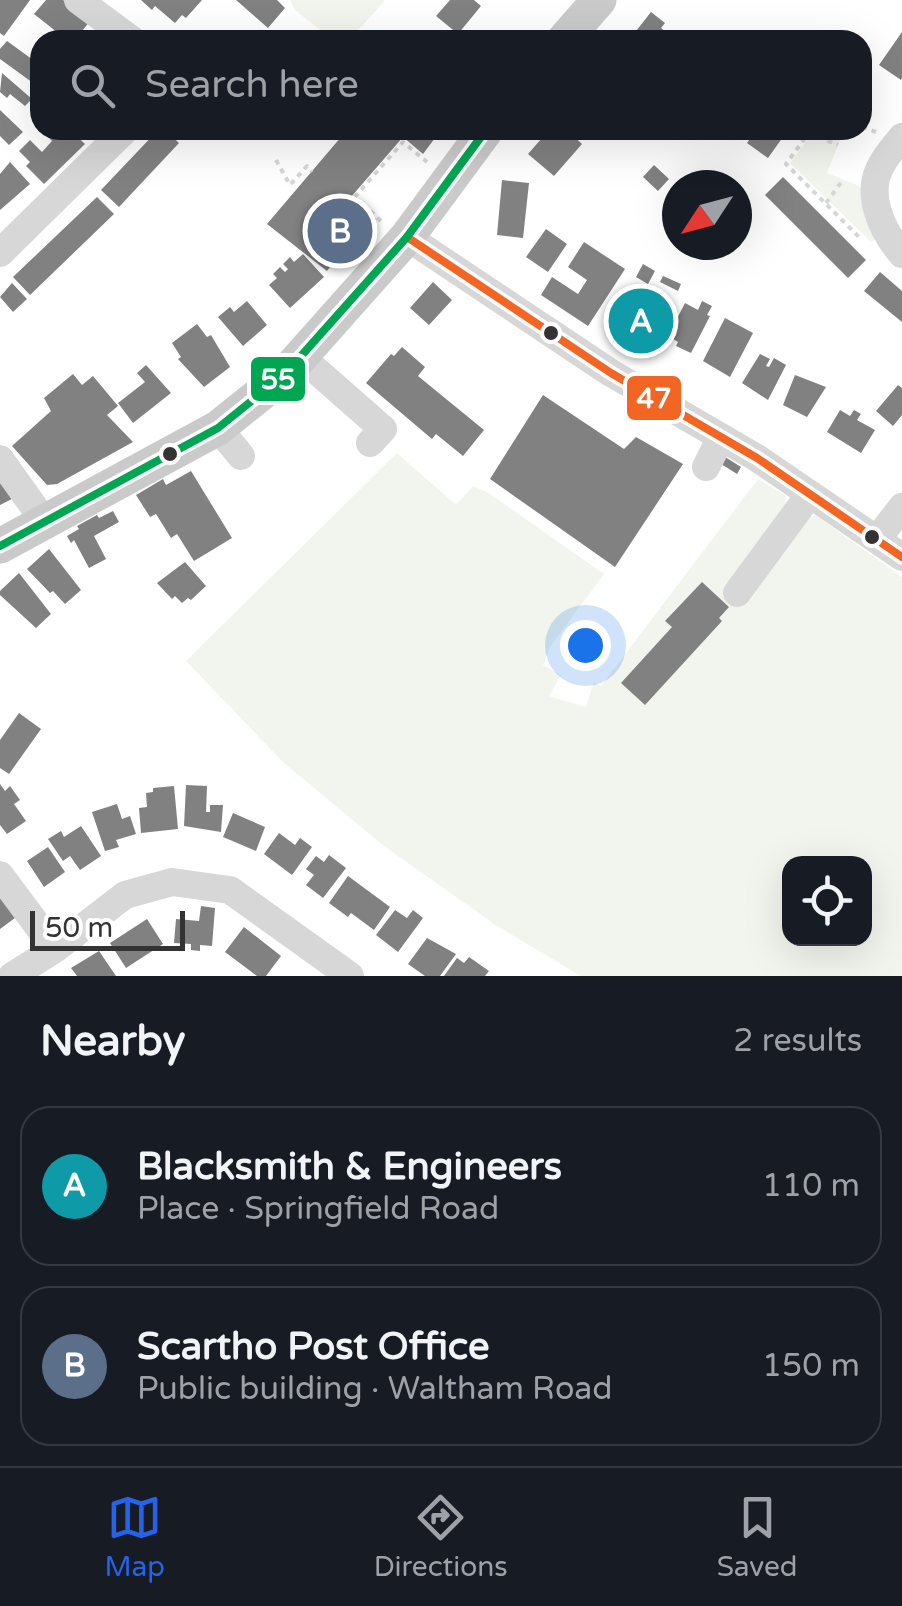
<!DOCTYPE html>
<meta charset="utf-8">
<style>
:root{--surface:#171b24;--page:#20242c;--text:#f1f3f6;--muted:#9ea1a6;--line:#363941;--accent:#2563eb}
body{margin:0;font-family:"Varela Round",sans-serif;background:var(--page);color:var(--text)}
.controls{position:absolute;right:30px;bottom:30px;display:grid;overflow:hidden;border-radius:20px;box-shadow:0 10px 40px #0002}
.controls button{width:90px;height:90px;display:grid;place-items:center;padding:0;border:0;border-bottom:2px solid var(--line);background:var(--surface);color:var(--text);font:50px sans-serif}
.compass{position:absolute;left:662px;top:170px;width:90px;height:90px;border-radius:50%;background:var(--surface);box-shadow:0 10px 40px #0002;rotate:234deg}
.scale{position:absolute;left:30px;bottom:25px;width:155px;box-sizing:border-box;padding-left:10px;border:5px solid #333;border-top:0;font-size:28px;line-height:35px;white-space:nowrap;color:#333;-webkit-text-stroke:8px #fff;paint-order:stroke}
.you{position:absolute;left:585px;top:645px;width:35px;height:35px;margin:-25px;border:8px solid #fff;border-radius:50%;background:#1a73e8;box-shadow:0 0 0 15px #1a73e833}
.badge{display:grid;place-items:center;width:65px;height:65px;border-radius:50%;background:var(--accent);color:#fff;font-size:32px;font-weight:700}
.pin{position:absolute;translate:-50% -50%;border:5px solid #fff;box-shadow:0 2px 10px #0006}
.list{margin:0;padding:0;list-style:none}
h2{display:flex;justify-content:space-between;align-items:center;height:130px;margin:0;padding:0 40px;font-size:42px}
h2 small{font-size:32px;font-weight:400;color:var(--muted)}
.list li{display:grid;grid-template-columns:65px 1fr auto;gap:30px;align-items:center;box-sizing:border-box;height:160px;margin:0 20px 20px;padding:0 20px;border:2px solid var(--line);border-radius:30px}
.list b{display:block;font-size:38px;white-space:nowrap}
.list p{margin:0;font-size:32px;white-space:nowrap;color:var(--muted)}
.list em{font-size:32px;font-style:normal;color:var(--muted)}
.icon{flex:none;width:55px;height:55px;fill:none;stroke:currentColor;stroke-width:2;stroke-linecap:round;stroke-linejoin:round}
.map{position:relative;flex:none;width:902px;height:976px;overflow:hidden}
.search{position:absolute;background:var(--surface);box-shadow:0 10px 40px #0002;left:30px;right:30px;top:30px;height:110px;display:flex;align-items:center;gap:25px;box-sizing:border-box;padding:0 35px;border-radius:30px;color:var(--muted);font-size:38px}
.sheet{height:490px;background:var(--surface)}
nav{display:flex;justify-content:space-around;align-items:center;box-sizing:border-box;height:140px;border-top:2px solid var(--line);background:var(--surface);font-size:28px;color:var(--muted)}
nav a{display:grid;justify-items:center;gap:5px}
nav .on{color:var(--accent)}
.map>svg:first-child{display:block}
.green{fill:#f1f5ed;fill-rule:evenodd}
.building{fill:#818181}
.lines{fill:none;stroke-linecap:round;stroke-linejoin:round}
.path{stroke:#d6d6d6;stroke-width:4;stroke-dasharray:5 5;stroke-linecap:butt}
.minor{stroke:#d7d7d7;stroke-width:28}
.major{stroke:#cacaca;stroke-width:35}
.bus-1-casing{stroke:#fff;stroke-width:15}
.bus-2-casing{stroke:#fff;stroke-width:15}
.bus-1{stroke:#f26522;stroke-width:8}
.bus-2{stroke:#00a651;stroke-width:8}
.bus-dot{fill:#333;stroke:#fff;stroke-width:4}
.line-badge{stroke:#fff;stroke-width:4}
.badge-label{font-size:28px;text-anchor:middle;font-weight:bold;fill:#fff}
</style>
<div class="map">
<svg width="902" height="976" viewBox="0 0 902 976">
<rect width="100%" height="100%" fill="#fff"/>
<!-- green -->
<path class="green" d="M290,0H384V2L349,40H333L295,10Z
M815,130H844L827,173L859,186L864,193L865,218L876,239L871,242L790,163Z
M397,453L456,505L473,486L487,492L604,574L550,647L543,665L561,675L549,696L586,707L594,682L601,686L758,479L786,496L785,515L796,524L815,515L902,577V976H581L497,926L384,846L284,763L186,661ZM790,864H864V938H790Z"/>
<!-- building -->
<path class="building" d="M0,0H30L4,36L0,33Z
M46,0H63L90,21L75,40H67L34,14Z
M141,0H202L186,18L182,15L175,23L155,6L152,10Z
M236,0H277L285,8L268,28Z
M450,0H474L481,6L458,34L436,16Z
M651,12L665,23L661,28L668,34L663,40H629Z
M902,32V78L901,80L879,65Z
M7,41L40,65V88L0,59V49Z
M2,73L32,99L25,106L10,94L7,98L0,92Z
M0,110L23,132L9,145L0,136Z
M49,130H70L85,144L44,184L26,166L30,162L19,151L30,140L42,152L52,141L45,134Z
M158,130H165L179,143L119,207L101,190Z
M347,130H441L423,154L403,137L351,197L352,202L376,219L337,266L333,263L327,271L267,224Z
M549,130H567L582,144L554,176L528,154Z
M756,130H788L768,158L747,143Z
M10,162L30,184L0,210V174Z
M654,165L669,179L658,191L643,177Z
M783,177L866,260L848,278L765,195Z
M502,180L529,183L523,238L497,235Z
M97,197L114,214L30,295L13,277Z
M546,229L567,244L548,272L526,257Z
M584,242L625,269L588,326L541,295L552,277L578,294L587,280L568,267Z
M303,254L324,277L290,308L269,285L277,278L273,274L280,267L285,272L288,269L283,264L290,257L294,262Z
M643,264L655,271L648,284L636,277Z
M880,272L902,291V322L864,291Z
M663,276L681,284L678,291L660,282Z
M433,282L452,300L429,325L410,308Z
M12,283L27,299L13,312L0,297Z
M247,301L267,325L243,346L218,317L230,307L234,312Z
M702,301L712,306L707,315L710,316L691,353L676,346L678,342L668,336L685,303L698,310Z
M629,303L662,324L651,339L647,336L644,341L633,334L636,329L619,318Z
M725,318L753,333L730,377L703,361Z
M197,324L207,337L211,335L230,367L204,387L178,359L181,357L172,343Z
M402,347L425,367L418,376L484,430L463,456L436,434L432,439L366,383L391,354L394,356Z
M760,354L770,359L766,366L769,367L774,358L786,365L768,400L742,383Z
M146,365L171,393L133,423L118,403L145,382L137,373Z
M73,374L82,385L93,376L118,406L107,415L133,442L57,484L47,485L12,446L51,411L44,398Z
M795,375L826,387L807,417L783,405Z
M898,385L902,388V415L893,426L876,411Z
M543,395L624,449L636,437L683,464L615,567L490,479Z
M840,410L850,416L854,410L861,414L857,420L875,430L861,453L827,432Z
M722,455L741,467L737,474L718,462Z
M191,471L232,538L194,561L177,534L171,538L156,514L150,517L136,495L163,479L166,485Z
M0,472L14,498L0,505Z
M113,511L119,522L94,536L106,559L89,568L74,540L71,543L67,536L79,529L77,526L97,515L99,518Z
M49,549L81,590L65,604L53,591L50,593L27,569Z
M185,562L206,586L191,600L188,598L182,603L175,596L172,599L157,583Z
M19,573L51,614L36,628L0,595V591Z
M702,582L729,607L719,618L722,621L645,705L621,683L672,627L665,621Z
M19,713L41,729L9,774L0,768V740Z
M0,784L5,791L10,786L20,800L14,804L26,821L7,834L0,825Z
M186,785L207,786L206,812H210V805H223L221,832L184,826Z
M174,786L178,829L141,833L139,808L147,807L146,793L153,792V788Z
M117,804L122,819L130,816L136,834L116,840L119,847L105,851L92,812Z
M233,813L265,827L256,851L223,837Z
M81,826L101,856L80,870L70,856L63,861L48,839L61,831L64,837Z
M279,833L295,845L300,838L312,847L292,875L264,854Z
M48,847L65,872L44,887L27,861Z
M329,855L346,868L323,898L306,885L314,875L306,869L316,856L324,862Z
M348,876L390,907L374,930L351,913L348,917L329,903Z
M0,897L15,918L0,929Z
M201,906L215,908L212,946L200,945V951L191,950V944L174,943L176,919L199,921Z
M395,910L407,918L413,910L423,918L398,952L376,935Z
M147,919L163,944L126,968L110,943Z
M244,927L281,956L266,976H257L225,952Z
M427,938L456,954L440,976H425L408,964Z
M99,951L116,976H77L71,968Z
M469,957L489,971L485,976H444L457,958L464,963Z"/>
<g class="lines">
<!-- path -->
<path class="path" d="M862,127L876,132
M811,130L786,164L862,240
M809,133L838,145
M276,160L290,185L307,166L312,172
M826,203L843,180
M381,221L367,208L352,200L403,142L427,162"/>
<!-- minor -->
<path class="minor" d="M78,0L132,40
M902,137C895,146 887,154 882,164C864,193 882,231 902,254
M407,237L611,373L757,458L902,557
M0,253L125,130
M301,357L383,429L370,443
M218,428L241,456
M0,459L44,521
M706,467L721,437
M878,538L902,507
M737,593L810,494
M0,875L55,949
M12,976L55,949L125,895L172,882L230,890L350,976"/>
<!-- major -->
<path class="major" d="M564,40L599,0
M0,546L218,428L285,374L407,237L486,130"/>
<defs>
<path id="bus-1" d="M407,237L611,373L757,458L902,557"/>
<path id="bus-2" d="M0,546L218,428L285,374L407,237L486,130"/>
</defs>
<!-- bus-1 casing -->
<use href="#bus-1" class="bus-1-casing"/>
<!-- bus-2 casing -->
<use href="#bus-2" class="bus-2-casing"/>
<!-- bus-1 -->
<use href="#bus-1" class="bus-1"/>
<!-- bus-2 -->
<use href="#bus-2" class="bus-2"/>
</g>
<!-- markers -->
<g class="bus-dot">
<circle cx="551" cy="333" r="9"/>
<circle cx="170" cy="454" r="9"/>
<circle cx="872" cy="537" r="9"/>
</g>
<g class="line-badge">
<rect x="249" y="355" width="58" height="48" rx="10" fill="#00a651"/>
<rect x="625" y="374" width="58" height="48" rx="10" fill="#f26522"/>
</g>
<g class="badge-label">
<text x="278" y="389">55</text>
<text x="654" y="408">47</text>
</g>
</svg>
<div class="controls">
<button><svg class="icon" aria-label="locate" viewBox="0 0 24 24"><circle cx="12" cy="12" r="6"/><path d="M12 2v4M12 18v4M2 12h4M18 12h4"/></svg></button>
</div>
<svg class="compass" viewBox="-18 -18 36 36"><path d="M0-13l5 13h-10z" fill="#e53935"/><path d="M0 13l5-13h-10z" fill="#9ea1a6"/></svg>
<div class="scale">50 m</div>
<div class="you"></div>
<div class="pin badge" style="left:641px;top:321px;background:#0f9aa8">A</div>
<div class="pin badge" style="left:340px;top:231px;background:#5c6f8a">B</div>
<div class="search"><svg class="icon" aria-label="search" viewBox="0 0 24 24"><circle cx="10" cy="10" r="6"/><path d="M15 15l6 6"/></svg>Search here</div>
</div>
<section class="sheet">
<h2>Nearby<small>2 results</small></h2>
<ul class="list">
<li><span class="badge" style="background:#0f9aa8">A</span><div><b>Blacksmith &amp; Engineers</b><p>Place · Springfield Road</p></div><em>110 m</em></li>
<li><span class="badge" style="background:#5c6f8a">B</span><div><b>Scartho Post Office</b><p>Public building · Waltham Road</p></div><em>150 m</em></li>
</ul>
</section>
<nav>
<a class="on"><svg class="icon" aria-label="map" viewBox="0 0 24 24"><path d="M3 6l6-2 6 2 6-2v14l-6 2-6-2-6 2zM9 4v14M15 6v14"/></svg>Map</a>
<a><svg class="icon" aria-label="directions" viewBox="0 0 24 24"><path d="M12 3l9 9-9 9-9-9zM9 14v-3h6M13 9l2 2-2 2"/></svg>Directions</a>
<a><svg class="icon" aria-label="saved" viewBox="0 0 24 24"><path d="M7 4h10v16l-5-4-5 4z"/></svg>Saved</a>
</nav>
